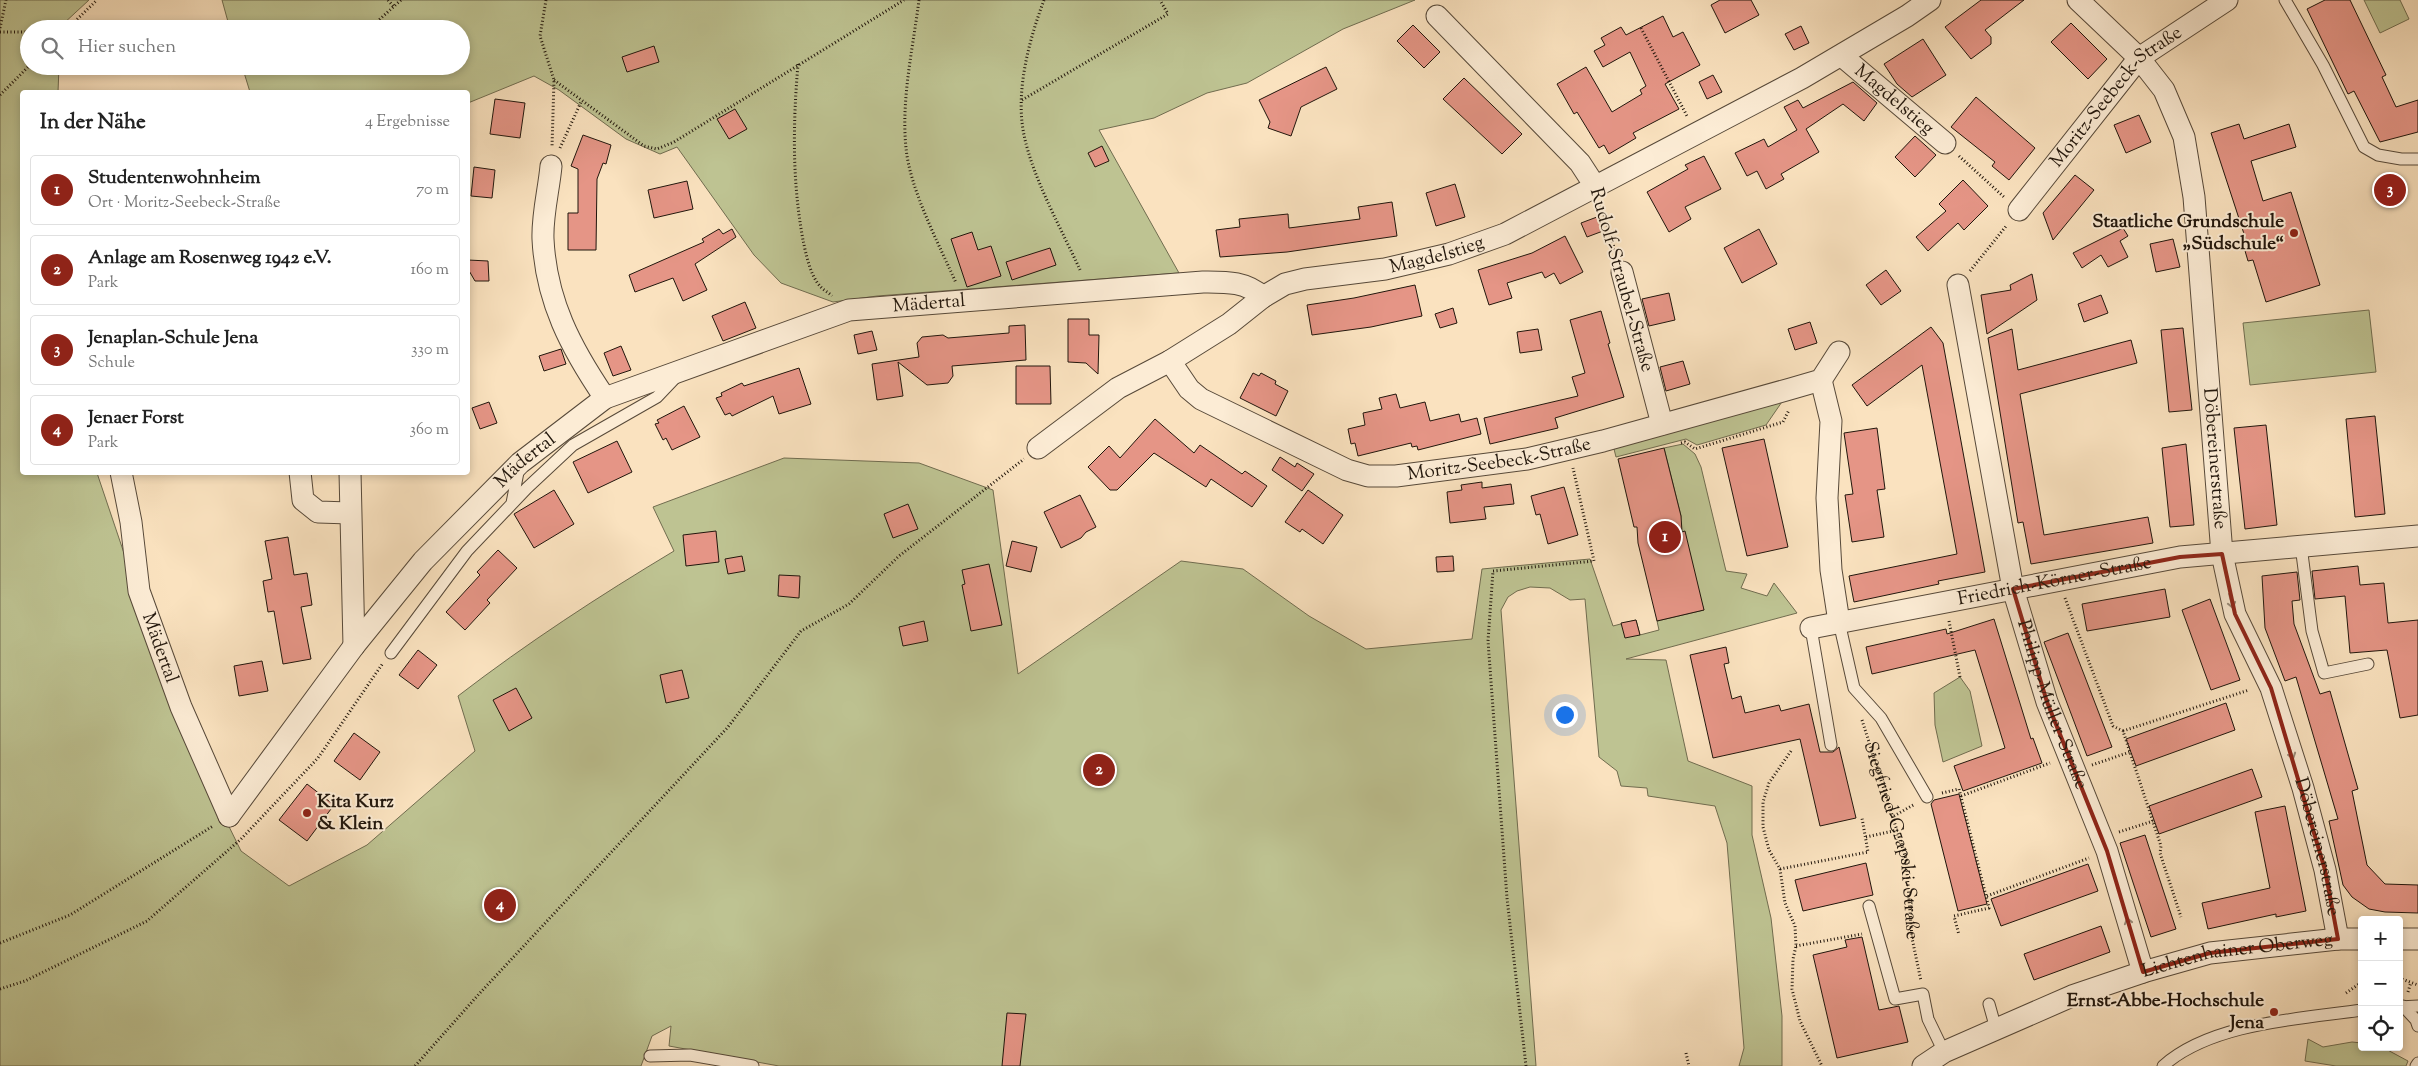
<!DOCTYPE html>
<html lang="de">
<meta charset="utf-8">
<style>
:root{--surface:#fff;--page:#f6f6f6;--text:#222;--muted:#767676;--line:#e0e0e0;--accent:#8f2418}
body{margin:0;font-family:"Sorts Mill Goudy",serif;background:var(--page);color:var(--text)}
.controls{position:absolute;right:15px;bottom:15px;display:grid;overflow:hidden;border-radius:5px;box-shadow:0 2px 8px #0003}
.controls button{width:45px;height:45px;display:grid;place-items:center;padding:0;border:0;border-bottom:1px solid var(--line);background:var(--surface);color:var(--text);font:25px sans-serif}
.you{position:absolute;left:1564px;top:714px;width:18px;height:18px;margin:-12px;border:4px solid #fff;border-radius:50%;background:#1a73e8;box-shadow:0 0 0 8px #1a73e833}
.badge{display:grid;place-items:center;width:32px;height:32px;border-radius:50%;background:var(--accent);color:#fff;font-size:16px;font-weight:700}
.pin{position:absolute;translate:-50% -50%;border:2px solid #fff;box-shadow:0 1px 5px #0006}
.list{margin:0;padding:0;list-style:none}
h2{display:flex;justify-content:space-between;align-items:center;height:65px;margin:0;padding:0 20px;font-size:21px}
h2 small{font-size:16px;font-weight:400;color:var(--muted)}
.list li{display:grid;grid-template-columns:32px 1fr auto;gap:15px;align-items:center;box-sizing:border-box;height:70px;margin:0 10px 10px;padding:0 10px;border:1px solid var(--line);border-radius:5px}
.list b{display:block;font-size:19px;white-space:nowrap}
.list p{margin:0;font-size:16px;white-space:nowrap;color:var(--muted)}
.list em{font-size:16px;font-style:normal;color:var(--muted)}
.icon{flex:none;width:28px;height:28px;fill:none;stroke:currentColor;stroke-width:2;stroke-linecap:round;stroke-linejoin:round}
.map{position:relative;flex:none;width:2418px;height:1066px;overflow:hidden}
.search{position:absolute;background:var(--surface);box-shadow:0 2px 8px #0003;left:20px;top:20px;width:450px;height:55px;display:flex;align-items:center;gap:12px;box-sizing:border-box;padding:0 18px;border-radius:28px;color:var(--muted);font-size:19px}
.panel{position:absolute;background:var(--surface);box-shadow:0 2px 8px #0003;left:20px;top:90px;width:450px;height:385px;border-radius:5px}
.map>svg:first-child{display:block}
.green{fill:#bec392;stroke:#706c4f}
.building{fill:#e59586;stroke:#21160c}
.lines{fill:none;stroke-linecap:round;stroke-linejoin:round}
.service-casing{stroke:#574939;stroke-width:13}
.minor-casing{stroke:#574939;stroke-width:23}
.path{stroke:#21160c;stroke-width:3;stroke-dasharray:1 2.5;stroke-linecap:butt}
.service{stroke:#fcecd5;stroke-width:11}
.minor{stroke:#fcecd5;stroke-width:21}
.oneway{stroke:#998c7b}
.marked{fill:none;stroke:#8f2418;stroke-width:4;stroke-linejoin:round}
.poi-dot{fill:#8f2418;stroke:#fcecd5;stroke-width:2}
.labels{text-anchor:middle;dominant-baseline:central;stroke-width:4;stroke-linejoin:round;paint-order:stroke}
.street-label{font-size:19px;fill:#21160c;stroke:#fcecd5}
.poi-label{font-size:19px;font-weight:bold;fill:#21160c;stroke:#fcecd5;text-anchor:end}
</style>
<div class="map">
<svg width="2418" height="1066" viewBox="0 0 2418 1066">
<rect width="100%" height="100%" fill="#fae2bf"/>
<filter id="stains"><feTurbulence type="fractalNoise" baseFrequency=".004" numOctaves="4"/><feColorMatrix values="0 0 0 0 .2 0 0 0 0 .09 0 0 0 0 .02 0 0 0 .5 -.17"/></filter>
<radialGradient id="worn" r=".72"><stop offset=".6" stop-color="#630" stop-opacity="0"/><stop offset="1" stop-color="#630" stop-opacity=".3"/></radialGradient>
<!-- green -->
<path class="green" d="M0,0H89L62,25L61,29H29V66H59L58,92H22V472L97,473L188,743L241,851L289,886L367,845L475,751L458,696C527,643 599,596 674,551L653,507L784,458L919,463L993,490L1018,674L1181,561L1243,569L1309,616L1366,649L1472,639L1482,569L1590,559L1613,626L1636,620L1640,635L1659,630L1657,621L1704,610L1679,533L1681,516L1664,448L1683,444L1695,454L1701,467L1726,571L1747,574L1741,588L1767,596L1774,583L1797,613L1626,659L1666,660L1688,761L1752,786V835L1771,918L1782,1016V1066H1739L1744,1048L1727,843L1715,806L1648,796L1647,788L1621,786L1617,771L1599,757L1585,599L1570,600L1550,588L1530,587L1517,591L1508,597L1501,610L1536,1066H779L669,1046L671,1026L652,1036L641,1066H0Z
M222,0H1415L1343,29L1247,83L1207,93L1154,118L1099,130L1179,273L877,296L833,302L781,283L754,255L677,147L660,154L626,139L559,90L534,76L468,103V92H250L242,66H461V29H230Z
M2364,0H2400L2409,19L2380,33Z
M2369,310L2376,372L2250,385L2243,323Z
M1786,396L1766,425L1697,445L1686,439L1616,457L1613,445Z
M1960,677L1970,691L1982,746L1943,762L1935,725L1934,693Z
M2308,1039L2323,1047L2352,1042L2362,1043V1047H2382L2408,1061L2406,1066H2336L2305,1061Z"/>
<!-- building -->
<path class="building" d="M1720,0H1751L1759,15L1725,33L1711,5Z
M1981,0H2024L1985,30L1991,37V44L1971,59L1945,27Z
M2325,0H2350L2386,75L2382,77L2396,107L2418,100V132L2380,142L2354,91L2348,94L2307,9Z
M1663,16L1673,37L1683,32L1700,65L1665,84L1679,109L1633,133L1636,138L1609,154L1604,145L1599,148L1577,112L1574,114L1557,84L1586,67L1612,112L1642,94L1640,90L1646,86L1630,52L1603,67L1594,51L1605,45L1601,38L1621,27L1626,35Z
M2071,23L2107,59L2088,79L2051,42Z
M1413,25L1440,52L1424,68L1397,41Z
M1801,26L1809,43L1794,50L1785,34Z
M1923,39L1946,75L1912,97L1897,84L1884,64Z
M654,46L659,62L627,72L622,57Z
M1326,67L1337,89L1301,107L1291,136L1268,128L1270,122L1259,100Z
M1713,75L1722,92L1707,99L1699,82Z
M1464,78L1522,134L1502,154L1443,99Z
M1853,82L1877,103L1864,121L1843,104L1806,129L1819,152L1781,174L1784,179L1766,189L1757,171L1747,176L1735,153L1764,139L1768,147L1797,130L1784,107L1798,100L1803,108Z
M1976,97L2035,148L2009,180L1992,166L1995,162L1951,127Z
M495,99L525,103L520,138L490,134Z
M735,109L747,129L729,139L717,119Z
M2139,115L2151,142L2126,153L2114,125Z
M2239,124L2244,139L2289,124L2296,147L2251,161L2263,201L2291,192L2320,285L2266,302L2253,260L2248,261L2243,244L2247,243L2211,133Z
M583,135L611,145L606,164L603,163L597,179L596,250H568V213H578V169L571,166Z
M1915,136L1936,155L1915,177L1895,157Z
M1102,146L1109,161L1095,167L1088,153Z
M1704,156L1721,189L1685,207L1691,219L1669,232L1647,192L1688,169L1685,165Z
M474,167L495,170L492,198L471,196Z
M2075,175L2094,190L2053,240L2043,213Z
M1963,180L1988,206L1964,230L1958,223L1928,251L1916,237L1946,211L1939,204Z
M687,181L693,209L654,218L648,190Z
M1455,184L1465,217L1436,226L1426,193Z
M1392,202L1397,236L1287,252L1220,257L1216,230L1240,227L1239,219L1288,214L1289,228L1360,219L1358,207Z
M1597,217L1603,231L1587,237L1581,223Z
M2123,228L2128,236L2120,241L2128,257L2108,267L2101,255L2082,268L2073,253Z
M719,229L723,234L732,229L736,237L695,264L707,290L683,301L673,278L635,292L629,275L704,242L702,239Z
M1759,229L1777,264L1742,283L1724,248Z
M972,232L978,250L991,246L1001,276L967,287L951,239Z
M1565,236L1583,272L1560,284L1554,273L1545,278L1542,272L1507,283L1512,298L1489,305L1478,270L1532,253Z
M2173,239L2180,267L2156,272L2150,244Z
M1050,248L1056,265L1012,280L1006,262Z
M468,260L488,261L489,281H475L468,269Z
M1886,270L1901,291L1881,305L1866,285Z
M2032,274L2037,300L1987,334L1981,295L2011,290L2010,285Z
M1415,285L1422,316L1371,327L1312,335L1307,305L1354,298Z
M1669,293L1675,320L1649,326L1642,299Z
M2101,295L2108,313L2084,322L2078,304Z
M745,302L756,328L723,341L712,316Z
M1453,308L1457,323L1440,328L1435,314Z
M1601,311L1610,343L1608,344L1624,397L1555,418L1558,428L1490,444L1484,418L1578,396L1572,377L1585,373L1570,320Z
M1068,319H1089V335H1099L1098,374L1086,363L1068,362Z
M1810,322L1817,343L1795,350L1788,329Z
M1025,325L1026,360L952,366L953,376L948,383L927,385L898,362L903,396L877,400L872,364L919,357L917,343L922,337L943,335L948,338L1009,333V326Z
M1931,327L1943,343L1985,572L1938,581L1939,584L1854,602L1849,576L1957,554L1922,365L1867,406L1852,385Z
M2183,328L2192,410L2169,412L2161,330Z
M1538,329L1542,350L1520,353L1517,332Z
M2012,329L2018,370L2131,340L2137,363L2020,394L2044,535L2148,517L2153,543L2031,564L2023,522L2018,523L1988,338Z
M872,331L877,350L858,354L854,335Z
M621,346L631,370L613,376L604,353Z
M561,349L566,364L544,371L539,356Z
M1683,361L1690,384L1666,391L1660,367Z
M1016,366H1050L1051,404H1016Z
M799,368L811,404L779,414L773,396L732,416L730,413L725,415L716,398L722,396L721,393L742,383L744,386Z
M1253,373L1259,376L1261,373L1276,381L1275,384L1288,391L1276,416L1240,398Z
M1396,394L1400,408L1425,402L1430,421L1459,414L1461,422L1477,418L1481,434L1418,450L1417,446L1412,447L1411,443L1358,456L1355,443L1351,444L1348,429L1365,425L1363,413L1382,409L1379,398Z
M489,402L497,423L480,429L472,408Z
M684,406L700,437L672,450L666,438L663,440L655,424L659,423L657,420Z
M2375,416L2385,514L2355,517L2346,419Z
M1155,419L1194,453L1200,445L1242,474L1245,471L1267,486L1252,507L1211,479L1206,487L1154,453L1117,490H1110L1088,467L1109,446L1120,458Z
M2266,425L2277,525L2245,529L2234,428Z
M1877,428L1885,489L1877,490L1884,537L1852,542L1845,495L1853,494L1844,433Z
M1764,439L1788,547L1747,556L1722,448Z
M617,441L632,472L588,493L573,462Z
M2186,444L2194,525L2170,527L2162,448Z
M1664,448L1681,516L1682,532L1685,531L1704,610L1657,621L1638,543L1637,527H1634L1618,459Z
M1280,457L1295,467L1297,463L1314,474L1302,491L1272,470Z
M1482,482V488L1511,484L1514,504L1484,507L1486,519L1450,523L1447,492L1462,490L1461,485Z
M1564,487L1578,535L1548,544L1540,514L1536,515L1531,496Z
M554,490L574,524L534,548L514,514Z
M1308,490L1343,515L1323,544L1302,529L1300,532L1285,522Z
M1080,495L1096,527L1086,532L1081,538L1061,548L1044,512Z
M908,504L918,529L893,538L884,514Z
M716,531L719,562L686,566L683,535Z
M288,537L294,575L307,573L312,605L301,607L311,659L283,664L274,611L268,612L263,581L272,579L265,541Z
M1012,541L1037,547L1031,572L1006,566Z
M498,550L517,568L487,600L490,603L465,630L446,612L480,575L477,572Z
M742,556L745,571L728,574L725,559Z
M1453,556L1454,571L1437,572L1436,557Z
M989,564L1002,625L971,631L962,585L965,584L962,570Z
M2358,566L2360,585L2384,583L2388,623L2418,620V715L2400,718L2387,650L2350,653L2345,596L2315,599L2312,571Z
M2297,572L2300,600L2292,601L2294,624L2320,694L2330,691L2358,789L2352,791L2367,865L2385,884L2418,885V913L2385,912L2369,909L2352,897L2343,885L2329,821L2338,819L2296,677L2285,681L2265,628L2262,576Z
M779,575L800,576L799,598L778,596Z
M2165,589L2170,617L2087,631L2082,604Z
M2210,599L2240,680L2211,690L2182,610Z
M1994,619L2031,739L2033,738L2042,763L1963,791L1954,766L2005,748L1975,650L1872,674L1866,647L1946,629L1947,634Z
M1636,620L1640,635L1625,638L1621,623Z
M924,621L928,641L903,646L899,627Z
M2068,633L2112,747L2087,756L2044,642Z
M1726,647L1729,663L1724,664L1732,699L1741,696L1745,713L1779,705L1781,711L1809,704L1820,752H1833L1839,747L1856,818L1820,826L1800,739L1713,758L1690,655Z
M418,650L437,665L418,689L399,675Z
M262,661L268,691L239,696L234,666Z
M682,670L689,698L666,703L660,675Z
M516,688L532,718L509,731L493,700Z
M2226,703L2235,730L2136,766L2126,739Z
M354,733L380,752L360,780L334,761Z
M2252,769L2262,797L2159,834L2149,806Z
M307,784L334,805L307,841L279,820Z
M1959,794L1987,904L1958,911L1931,804L1934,800Z
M2285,806L2306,911L2276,917V914L2208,929L2202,903L2270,888L2255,812Z
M2145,835L2176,929L2151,937L2120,843Z
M1866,863L1873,895L1803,911L1795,880Z
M2088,864L2098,891L2001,926L1991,899Z
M2101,926L2110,952L2034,980L2024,954Z
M1862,937L1879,1010L1899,1006L1908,1042L1837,1058L1813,955L1847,947L1845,940Z
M1007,1013L1026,1014L1020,1066H1002Z"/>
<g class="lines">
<defs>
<path id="service" d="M2285,0L2323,65L2364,147L2378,155L2401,159H2418
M512,503L519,467
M2301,546L2312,631L2324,673L2368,664
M1839,622L1854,688L1881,718L1927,797
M1811,628L1831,745
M391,653L467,551L527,488L573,445L657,397L677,376
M1869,906L1895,999L1923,994L1928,1019L1944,1052
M1989,1004L1996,1029
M2403,1006L2416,1020L2418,1026
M2399,1007L2418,1006
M650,1056L690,1055L753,1066
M2163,1066C2211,1023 2299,1019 2362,1010
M2416,1066L2418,1063"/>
<g id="minor">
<path id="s2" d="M2078,0L2139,58L2164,90L2184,137L2194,197L2222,554L2235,614L2271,688L2303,788L2325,870L2338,939"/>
<path d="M1437,16L1580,163L1595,186"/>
<path id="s3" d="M1842,56L1945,143"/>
<path d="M551,166C549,189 542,215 543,239C546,301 571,348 605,398"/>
<path id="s4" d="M2019,210L2139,58L2227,0"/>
<path d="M1622,272L1662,424"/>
<path id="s5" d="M1958,285L2013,589L2047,702L2107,851L2143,972"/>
<path id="s6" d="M1170,361L1189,389L1201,399L1347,470L1368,476H1396L1527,459L1603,441L1790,389L1821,380L1839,352"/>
<path d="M1821,380L1831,421L1827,498L1831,570L1839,622"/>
<path id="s7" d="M1038,448L1118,388L1170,361L1229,324L1263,297L1285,284L1305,279L1385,269L1449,254L1505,234L1802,78L1907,16L1930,0"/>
<path id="s8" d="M121,472L131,522L139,591L181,707L229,816"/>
<path d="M300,472L303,500L318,512L350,513"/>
<path d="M350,472L354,646"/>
<path id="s9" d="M1811,628L2180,557L2418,536"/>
<path id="s10" d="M229,816L354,646L423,561L520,463L605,398L849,310L1203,282C1226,282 1245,281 1263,297"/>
<path d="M2399,939H2418"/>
<path id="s11" d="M1923,1066L1944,1052L2072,996L2143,972L2210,953L2338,939H2362"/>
</g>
</defs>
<!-- service casing -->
<use href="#service" class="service-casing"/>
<!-- minor casing -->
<use href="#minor" class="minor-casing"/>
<!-- path -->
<g class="path">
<path d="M388,0L394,7"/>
<path d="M546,0L540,36L554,80L552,147"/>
<path d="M919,0C913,48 901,99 906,148C910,190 939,244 956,283"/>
<path d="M1044,0C1029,40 1015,92 1024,135C1033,179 1062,230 1081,272"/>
<path d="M0,28L6,0"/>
<path d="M1641,28L1687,116"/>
<path d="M67,29L97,0"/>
<path d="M369,29L401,0"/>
<path d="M0,32H29"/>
<path d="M798,64C793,124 792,180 803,240C806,254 810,275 820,286C823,290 828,292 832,296"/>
<path d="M554,80L644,146L657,149L674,142L904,0"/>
<path d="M0,95L29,66"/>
<path d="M1022,100L1168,14L1160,0"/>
<path d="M560,148L581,102"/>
<path d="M1959,156L2004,197"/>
<path d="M1601,205L1616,254"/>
<path d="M1970,271L2007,225"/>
<path d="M1681,443L1685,442L1695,449L1783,422L1789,410"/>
<path d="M2065,598L2113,726L2123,731L2161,846L2160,853L2181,917"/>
<path d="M1949,621L1960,677"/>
<path id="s1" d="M1862,720L1906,859L1912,938L1921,981"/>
<path d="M2123,731L2249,690"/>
<path d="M1791,751L1769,783L1763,802V827L1769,850L1780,869L1785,903L1795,926L1796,946L1793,959L1792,989L1800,1021L1822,1066"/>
<path d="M2092,765L2130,752"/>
<path d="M1942,793L1959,789L1989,908L1954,916L1959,935"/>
<path d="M1961,796L2050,763"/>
<path d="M1894,816L1915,804"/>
<path d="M2119,832L2153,821"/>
<path d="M1866,837L1898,830"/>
<path d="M1780,869L1868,852L1862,818"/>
<path d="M1987,896L2089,858"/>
<path d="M0,943L70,915L213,826"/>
<path d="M1796,946L1862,934"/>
<path d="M2399,978L2418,985"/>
<path d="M0,989L25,981L147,921L241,839L318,758L383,663"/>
<path d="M2408,992L2411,982"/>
<path d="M2346,993L2362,982"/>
<path d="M1686,1053L1689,1066"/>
<path d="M415,1066L479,994L728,727L801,631L849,604L899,556L1024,459"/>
<path d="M1526,1066L1507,898L1488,641L1493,571L1594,561L1573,468"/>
</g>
<!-- service -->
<use href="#service" class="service"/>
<!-- minor -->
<use href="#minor" class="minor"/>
</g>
<!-- one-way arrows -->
<defs><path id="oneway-shaft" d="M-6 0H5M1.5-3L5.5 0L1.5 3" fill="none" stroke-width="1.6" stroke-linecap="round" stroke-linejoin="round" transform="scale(1.25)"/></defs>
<g class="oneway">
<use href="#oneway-shaft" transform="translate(2231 601) rotate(75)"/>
<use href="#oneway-shaft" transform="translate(2291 752) rotate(72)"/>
<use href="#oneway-shaft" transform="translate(2129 925) rotate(-106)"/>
</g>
<!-- marked area -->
<path class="marked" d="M2222,554L2235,614L2271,688L2325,870L2338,939L2210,953L2143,972L2107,851L2047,702L2013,589L2180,557Z"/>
<!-- markers -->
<g class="poi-dot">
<circle cx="2294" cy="233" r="5"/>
<circle cx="307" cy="813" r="5"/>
<circle cx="2274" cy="1012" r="5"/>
</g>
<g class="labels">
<!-- street labels -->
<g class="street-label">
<text stroke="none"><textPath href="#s3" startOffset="68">Magdelstieg</textPath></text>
<text stroke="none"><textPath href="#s4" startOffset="150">Moritz-Seebeck-Straße</textPath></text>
<text stroke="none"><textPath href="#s7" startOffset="452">Magdelstieg</textPath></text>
<text transform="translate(1621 280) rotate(74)">Rudolf-Straubel-Straße</text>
<text stroke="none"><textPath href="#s10" startOffset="905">Mädertal</textPath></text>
<text stroke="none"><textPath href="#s6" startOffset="366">Moritz-Seebeck-Straße</textPath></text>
<text stroke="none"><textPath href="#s2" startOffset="499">Döbereinerstraße</textPath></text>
<text stroke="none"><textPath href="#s10" startOffset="464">Mädertal</textPath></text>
<text stroke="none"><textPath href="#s9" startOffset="248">Friedrich-Körner-Straße</textPath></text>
<text stroke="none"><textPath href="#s8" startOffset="181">Mädertal</textPath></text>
<text stroke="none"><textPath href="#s5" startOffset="431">Philipp-Müller-Straße</textPath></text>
<text stroke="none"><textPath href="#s1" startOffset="125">Siegfried-Czapski-Straße</textPath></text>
<text stroke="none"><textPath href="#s2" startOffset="904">Döbereinerstraße</textPath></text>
<text stroke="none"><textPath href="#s11" startOffset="336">Lichtenhainer Oberweg</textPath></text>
</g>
<!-- poi labels -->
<g class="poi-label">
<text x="2284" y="222">Staatliche Grundschule<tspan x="2284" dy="22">„Südschule“</tspan></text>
<text x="317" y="802" text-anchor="start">Kita Kurz<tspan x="317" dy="22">&amp; Klein</tspan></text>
<text x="2264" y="1001">Ernst-Abbe-Hochschule<tspan x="2264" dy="22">Jena</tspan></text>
</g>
</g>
<rect width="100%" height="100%" filter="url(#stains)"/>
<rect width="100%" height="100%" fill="url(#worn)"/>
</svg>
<div class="controls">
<button>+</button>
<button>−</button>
<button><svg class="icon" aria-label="locate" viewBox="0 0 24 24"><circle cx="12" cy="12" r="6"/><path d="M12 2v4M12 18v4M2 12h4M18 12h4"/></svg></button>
</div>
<div class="you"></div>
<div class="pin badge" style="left:1665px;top:537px">1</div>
<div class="pin badge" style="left:1099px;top:770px">2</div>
<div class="pin badge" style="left:2390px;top:190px">3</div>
<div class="pin badge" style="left:500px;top:905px">4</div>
<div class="search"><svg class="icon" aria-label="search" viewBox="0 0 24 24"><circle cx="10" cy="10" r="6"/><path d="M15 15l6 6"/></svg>Hier suchen</div>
<section class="panel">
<h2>In der Nähe<small>4 Ergebnisse</small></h2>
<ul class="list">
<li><span class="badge">1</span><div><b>Studentenwohnheim</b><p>Ort · Moritz-Seebeck-Straße</p></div><em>70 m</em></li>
<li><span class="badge">2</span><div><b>Anlage am Rosenweg 1942 e.V.</b><p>Park</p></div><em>160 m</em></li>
<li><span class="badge">3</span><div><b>Jenaplan-Schule Jena</b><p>Schule</p></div><em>330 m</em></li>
<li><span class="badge">4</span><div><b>Jenaer Forst</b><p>Park</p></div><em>360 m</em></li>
</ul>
</section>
</div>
